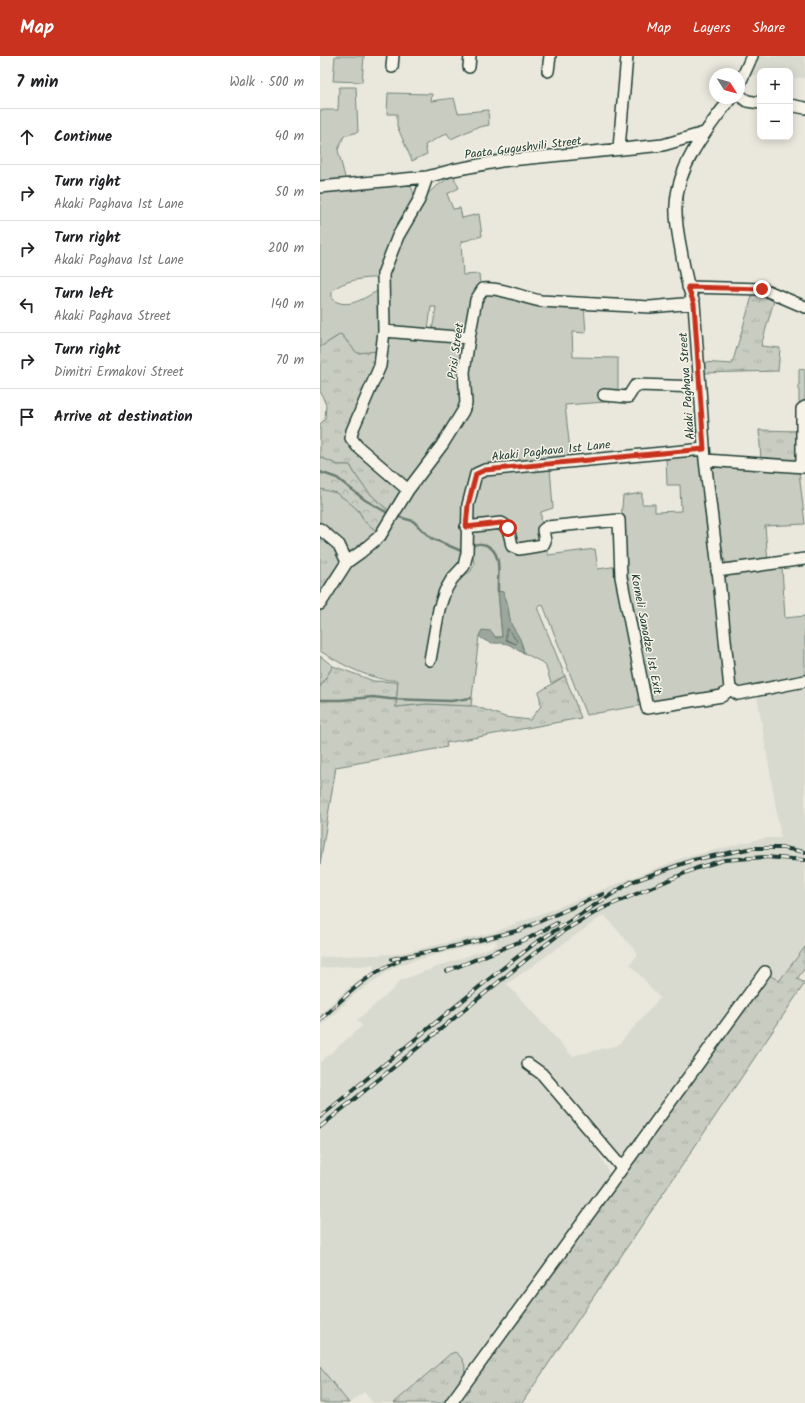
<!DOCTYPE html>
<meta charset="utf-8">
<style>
:root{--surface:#fff;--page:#f6f6f6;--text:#202124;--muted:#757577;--line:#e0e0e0;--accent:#c8321e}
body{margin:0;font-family:Kalam,sans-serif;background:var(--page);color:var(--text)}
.controls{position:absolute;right:12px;top:12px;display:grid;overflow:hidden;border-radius:8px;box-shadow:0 2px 10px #0003}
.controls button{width:36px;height:36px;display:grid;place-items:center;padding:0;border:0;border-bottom:1px solid var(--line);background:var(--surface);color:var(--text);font:20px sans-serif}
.compass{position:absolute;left:389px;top:12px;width:36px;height:36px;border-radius:50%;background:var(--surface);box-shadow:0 2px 10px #0003;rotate:127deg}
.stop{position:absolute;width:12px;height:12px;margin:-9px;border:3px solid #c8321e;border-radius:50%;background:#fff}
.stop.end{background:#c8321e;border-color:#fff;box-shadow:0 1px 4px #0008}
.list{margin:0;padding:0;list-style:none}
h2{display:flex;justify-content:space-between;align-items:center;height:52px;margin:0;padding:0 16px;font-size:17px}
h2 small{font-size:13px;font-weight:400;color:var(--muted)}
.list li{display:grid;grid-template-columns:26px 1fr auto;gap:12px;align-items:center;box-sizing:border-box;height:56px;padding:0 16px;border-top:1px solid var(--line)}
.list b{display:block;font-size:15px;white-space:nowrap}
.list p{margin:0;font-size:13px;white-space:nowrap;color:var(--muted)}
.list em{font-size:13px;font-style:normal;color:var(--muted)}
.icon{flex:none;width:22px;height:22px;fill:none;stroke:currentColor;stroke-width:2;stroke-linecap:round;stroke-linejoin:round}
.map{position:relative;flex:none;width:485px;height:1347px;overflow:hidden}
header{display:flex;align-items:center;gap:24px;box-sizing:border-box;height:56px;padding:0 20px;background:var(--accent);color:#fff}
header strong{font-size:19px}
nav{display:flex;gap:22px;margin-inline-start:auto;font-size:14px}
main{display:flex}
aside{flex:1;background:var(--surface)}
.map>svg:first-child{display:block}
.built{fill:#d9dacf;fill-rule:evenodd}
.grass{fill:url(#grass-tufts);stroke:#74847a}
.forest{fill:url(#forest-crowns);stroke:#74847a}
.garden{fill:#c8ccc1;stroke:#74847a}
.water{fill:#9ca69c;stroke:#6a7c72}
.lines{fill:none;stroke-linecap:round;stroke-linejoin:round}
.shore{stroke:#51675e;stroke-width:1}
.stream{stroke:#6a7c72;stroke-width:2.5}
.minor-casing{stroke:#1f3d34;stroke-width:14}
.minor{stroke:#f7f3e8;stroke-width:11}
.rail-casing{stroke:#1f3d34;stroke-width:4}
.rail{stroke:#f7f3e8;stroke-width:2.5;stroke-dasharray:8;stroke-linecap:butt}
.route{stroke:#c8321e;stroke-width:5}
.labels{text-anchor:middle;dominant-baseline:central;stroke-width:3;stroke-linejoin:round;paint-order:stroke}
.street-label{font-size:12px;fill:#1f3d34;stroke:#f7f3e8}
</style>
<header>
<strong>Map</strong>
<nav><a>Map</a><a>Layers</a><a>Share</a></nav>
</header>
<main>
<aside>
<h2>7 min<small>Walk · 500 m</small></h2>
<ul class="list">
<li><svg class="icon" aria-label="ahead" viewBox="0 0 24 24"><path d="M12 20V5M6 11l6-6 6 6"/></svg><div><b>Continue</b></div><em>40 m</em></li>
<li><svg class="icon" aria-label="right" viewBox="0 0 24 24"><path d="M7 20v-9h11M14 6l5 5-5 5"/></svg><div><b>Turn right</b><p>Akaki Paghava 1st Lane</p></div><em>50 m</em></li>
<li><svg class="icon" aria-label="right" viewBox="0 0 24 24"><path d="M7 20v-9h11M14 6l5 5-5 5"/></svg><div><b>Turn right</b><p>Akaki Paghava 1st Lane</p></div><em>200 m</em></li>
<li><svg class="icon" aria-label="left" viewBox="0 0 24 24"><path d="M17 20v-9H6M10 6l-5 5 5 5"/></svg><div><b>Turn left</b><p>Akaki Paghava Street</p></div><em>140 m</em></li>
<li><svg class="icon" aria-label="right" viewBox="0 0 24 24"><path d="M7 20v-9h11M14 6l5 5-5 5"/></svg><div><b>Turn right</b><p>Dimitri Ermakovi Street</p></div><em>70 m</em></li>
<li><svg class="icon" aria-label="arrive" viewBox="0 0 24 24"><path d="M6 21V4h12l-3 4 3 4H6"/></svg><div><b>Arrive at destination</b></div></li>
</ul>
</aside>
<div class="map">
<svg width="485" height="1347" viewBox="0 0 485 1347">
<defs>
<pattern id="grass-tufts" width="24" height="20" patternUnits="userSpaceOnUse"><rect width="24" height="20" fill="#c8ccc1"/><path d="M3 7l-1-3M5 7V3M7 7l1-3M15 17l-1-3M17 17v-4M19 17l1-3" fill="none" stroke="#abb0a6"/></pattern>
<pattern id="forest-crowns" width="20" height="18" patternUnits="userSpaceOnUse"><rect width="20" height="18" fill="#c8ccc1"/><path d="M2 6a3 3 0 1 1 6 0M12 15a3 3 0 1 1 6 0" fill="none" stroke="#abb0a6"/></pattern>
</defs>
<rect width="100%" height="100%" fill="#eae8dd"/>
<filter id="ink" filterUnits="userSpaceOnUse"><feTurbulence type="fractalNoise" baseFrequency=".025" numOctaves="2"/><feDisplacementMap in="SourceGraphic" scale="8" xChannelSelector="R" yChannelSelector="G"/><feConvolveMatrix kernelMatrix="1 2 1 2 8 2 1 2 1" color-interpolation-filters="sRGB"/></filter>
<g filter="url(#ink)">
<!-- built -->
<path class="built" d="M436,0H485V22H470V15H440V20L429,19Z
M485,630V891L459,925L439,912L300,1105L225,1029L274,1087L290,1119L143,1323L135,1296L130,1298L74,1347H53L44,1336L31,1347H29L0,1311V1006L42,970L37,964L71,935L81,924L177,889L176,884L95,904L73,912L34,939L0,971V958L28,932L54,914L53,909L0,912V901L75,898L175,876L362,802L444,782H461L437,640ZM284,859L318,898L310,908L340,942L298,989L252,1000L187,928Z"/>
<!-- grass -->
<path class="grass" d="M443,236L455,241L441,290L460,292L458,315L382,317V306L412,308L433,237Z
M21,278L37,297L57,295L82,434L71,457C51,439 43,433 30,409H18L0,401V368L5,363L6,349L0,335V291Z
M439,374L479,375L481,406L441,404Z
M0,477L13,487L22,507L0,545Z
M13,610L54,625L78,626L76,651L107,648L155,650L185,661L210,664L221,650L219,636L245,620L261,662L126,687L127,691L16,711L0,808V631Z
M485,891V912L477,923L485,927L202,1347H137L448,918L459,925Z
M135,1296C157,1311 137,1332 126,1347H74L130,1298Z
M0,1311L29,1347H0Z"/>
<!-- forest -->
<path class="forest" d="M0,401L18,409H30C43,433 51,439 71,457L59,477L45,466L38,454L0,433Z"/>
<!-- garden -->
<path class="garden" d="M15,0H44L42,26L13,25Z
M19,31H36L38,76L24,80L18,94L26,125L0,128V54H18Z
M68,37L112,38L111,45L134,42L138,57L168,54L169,69L155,72L131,83L127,77L105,89L107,98L92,105L77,70V58H67Z
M133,119L139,132L127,138L133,153L140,152L142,162L159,158L162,180L141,186L143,219L159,218L160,228L155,237L144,279L112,275L116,251H111L108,274L68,271L64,231L72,200L102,143L114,132Z
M90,126L95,142L59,222C45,221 21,225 12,235V243C28,255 45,241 61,233V275L57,295L37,297L21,278L0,291V135Z
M170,237L264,249L266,277L252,276L253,301L298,302V345L245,349L251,403L155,415L143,501L122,552L135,526L151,515L154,508L148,474L179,470L201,497L227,495L228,499L275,493L278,513L298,510L323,649L266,659L223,549L217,551L245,620L231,627L225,608L204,597C203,584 194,579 191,568C187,556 191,542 178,535L182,581L159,580L151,650L107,648L76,651L78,624C53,626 21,608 0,595V553L31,507L44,498L144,360L148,316L161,244Z
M66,280L142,284L145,288L143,348L89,429L40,390L34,375Z
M479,313L485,314V349H479Z
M373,399L379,401L395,502L405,630L402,637L335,648L329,645C315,578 295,509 303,440L322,437V448H335V456L361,455L360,429H347L346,401Z
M387,406L479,416L485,468L445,470L448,506L407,508L404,503Z
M230,411L233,452L221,456L222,485L197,491L190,472L153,470L150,463L158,420Z
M0,433L16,437L25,443L38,454L45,466L59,477L30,500L0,470Z
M462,511L465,562L485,560V623L420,635L412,629L402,519Z
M0,600L13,610L0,631Z"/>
<!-- water -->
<path class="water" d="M178,535L183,536L186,543L191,568L200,583L204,597C198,595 195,592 190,589C179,584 172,592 159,580L162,574L171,575L176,582L182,581Z"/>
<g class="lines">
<!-- shore -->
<path class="shore" d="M188,573L197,585L196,588L186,584V574Z"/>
<!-- stream -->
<path class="stream" d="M0,416L17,422L45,444L66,456
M79,461L93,465L111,482L139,494
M151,491C156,487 160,487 166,489C184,497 177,520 178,535
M0,644H21L53,641L70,643L131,645L151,642"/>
<defs>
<path id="minor" d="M72,11L73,0
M149,11L150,0
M228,15L230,0
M419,29L432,0
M419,39L427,45L440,47
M470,49L485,52
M299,92L307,0
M0,131L107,121L133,114L181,105L343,89L384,77
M368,231L443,233L485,251
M64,275L149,282
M284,339L308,341L315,330L318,329L380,331
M385,404L485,411
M482,411V353L485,351
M88,434L37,390L31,382L32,375L60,310L64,275L63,218L78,180L99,144L107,121
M146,471L181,467C190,470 190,482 192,490L199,493L223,489L225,485L223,474L227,471L299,464L301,521L327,652L402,640L410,633
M0,473L19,489L27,506
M397,515L485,503
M0,548L27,506L41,496L60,480L88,434L122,389L143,355L146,347L144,316L149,282L156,244L163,233C183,231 202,242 221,245L330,251L374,247
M110,604L119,553L125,535L132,523L144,510L147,497L148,449L156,418L165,414L384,393
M410,633L397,504L385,404L374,247C367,230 364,212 361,194C358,179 355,164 356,149C358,108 387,73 411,42
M410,633L418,638L485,625
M208,1008L222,1018L302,1112
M131,1347L445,916"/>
</defs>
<!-- minor casing -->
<use href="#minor" class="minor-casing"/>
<!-- minor -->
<use href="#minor" class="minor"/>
<defs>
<path id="rail" d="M72,903L136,890L200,874L283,838
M127,915L211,881L237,867
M0,964C24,941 48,917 79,905
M0,1061L164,927L214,888L311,826L373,804L433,792H463L485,796
M0,1071L207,903L245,874L281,853L377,812L404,804L445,801L485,804"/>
</defs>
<!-- rail casing -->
<use href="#rail" class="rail-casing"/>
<!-- rail -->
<use href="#rail" class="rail"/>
</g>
</g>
<g class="lines" filter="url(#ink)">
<!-- route -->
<path class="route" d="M188,472L185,468L181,467L146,471L148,449L156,418L165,414L384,393L374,248L368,231L442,233"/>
</g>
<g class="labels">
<!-- street labels -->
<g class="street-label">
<text transform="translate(203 92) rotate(-7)">Paata Gugushvili Street</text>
<text transform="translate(136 295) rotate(-82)">Prisi Street</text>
<text transform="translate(367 330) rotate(-94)">Akaki Paghava Street</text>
<text transform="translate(231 395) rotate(-6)">Akaki Paghava 1st Lane</text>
<text transform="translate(326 578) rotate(79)">Korneli Sanadze 1st Exit</text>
</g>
</g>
</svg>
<div class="controls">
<button>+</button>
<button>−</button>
</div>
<svg class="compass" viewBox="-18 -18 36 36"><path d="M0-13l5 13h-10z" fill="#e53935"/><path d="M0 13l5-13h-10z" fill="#757577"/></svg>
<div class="stop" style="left:188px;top:472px"></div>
<div class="stop end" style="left:442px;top:233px"></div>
</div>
</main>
